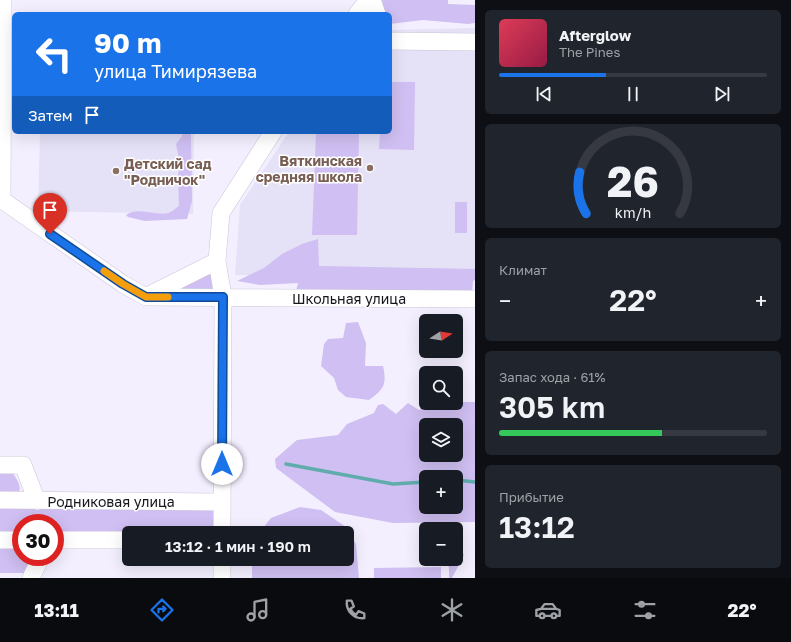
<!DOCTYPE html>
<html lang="ru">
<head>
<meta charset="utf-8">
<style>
  body { margin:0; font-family:"Golos Text",sans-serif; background:#20242c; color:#f1f3f6; height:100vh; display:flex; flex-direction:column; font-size:15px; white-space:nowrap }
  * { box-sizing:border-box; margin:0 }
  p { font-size:13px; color:#9ea1a6 }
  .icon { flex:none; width:22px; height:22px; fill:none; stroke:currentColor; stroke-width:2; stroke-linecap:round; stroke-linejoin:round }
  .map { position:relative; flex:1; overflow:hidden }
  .panel { display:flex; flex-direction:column; gap:10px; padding:10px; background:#0d0f14; width:316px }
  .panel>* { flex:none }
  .top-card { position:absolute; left:12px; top:12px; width:380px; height:122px; border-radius:6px; box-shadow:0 4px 16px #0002; background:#1a73e8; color:#fff; overflow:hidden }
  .needle { width:26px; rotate:78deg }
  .fabs { position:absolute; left:419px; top:314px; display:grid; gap:8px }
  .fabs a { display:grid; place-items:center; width:44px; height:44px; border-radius:6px; background:#171b24; box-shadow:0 4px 16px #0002; font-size:20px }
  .speed { position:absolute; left:12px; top:514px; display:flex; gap:8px; font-size:20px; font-weight:700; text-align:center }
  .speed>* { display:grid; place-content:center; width:52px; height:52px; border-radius:50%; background:#171b24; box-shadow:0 4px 16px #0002; line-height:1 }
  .speed .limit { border:6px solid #d22; background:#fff; color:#111 }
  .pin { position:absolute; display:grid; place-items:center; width:34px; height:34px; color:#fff; margin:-41px -17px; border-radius:50% 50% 50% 0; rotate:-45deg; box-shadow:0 0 4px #0007 }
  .pin .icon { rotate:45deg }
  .me { position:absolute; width:44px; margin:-22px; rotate:0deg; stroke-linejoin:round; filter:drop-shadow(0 0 3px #0008) }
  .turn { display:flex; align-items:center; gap:14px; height:84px; padding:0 16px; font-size:18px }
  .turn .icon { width:52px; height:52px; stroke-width:2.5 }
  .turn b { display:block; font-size:28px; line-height:34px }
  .then { display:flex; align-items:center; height:38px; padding:0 16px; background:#0003; gap:8px; font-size:15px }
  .big { font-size:30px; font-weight:600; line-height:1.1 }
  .panel .card { flex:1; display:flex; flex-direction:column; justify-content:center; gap:6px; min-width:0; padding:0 14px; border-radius:6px; background:#20242c }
  .panel .dial { align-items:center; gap:0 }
  .dial svg { height:104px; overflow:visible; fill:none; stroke:#363941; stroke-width:7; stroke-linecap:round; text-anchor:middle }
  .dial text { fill:#f1f3f6; stroke:none }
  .song { display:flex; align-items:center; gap:12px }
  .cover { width:48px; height:48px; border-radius:6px; background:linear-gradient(135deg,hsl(350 70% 55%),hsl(340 70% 35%)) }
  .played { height:4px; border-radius:2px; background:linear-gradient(90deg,#1a73e8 40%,#363941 40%) }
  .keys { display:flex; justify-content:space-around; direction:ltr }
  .heat { display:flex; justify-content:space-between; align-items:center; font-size:22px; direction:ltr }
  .charge { height:6px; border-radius:3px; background:linear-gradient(90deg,#34c759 61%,#363941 0) }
  .trip { position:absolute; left:122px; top:526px; width:232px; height:40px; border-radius:6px; background:#171b24; box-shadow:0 4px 16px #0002; font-weight:600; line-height:40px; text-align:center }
  .dock { display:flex; height:64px; justify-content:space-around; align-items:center; background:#090b0e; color:#9ea1a6 }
  .dock .icon { width:28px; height:28px }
  .dock .selected { color:#1a73e8 }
  .dock b { font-size:18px; color:#f1f3f6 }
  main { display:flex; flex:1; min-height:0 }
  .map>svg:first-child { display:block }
  .education { fill:#e5e1f7 }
  .green { fill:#cfbff2; fill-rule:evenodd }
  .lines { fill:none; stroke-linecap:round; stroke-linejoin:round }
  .stream { stroke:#60acac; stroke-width:3.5 }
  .minor-casing { stroke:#cac4d7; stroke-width:18 }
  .minor { stroke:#fff; stroke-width:17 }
  .route-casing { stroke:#114b97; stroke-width:10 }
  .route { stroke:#1a73e8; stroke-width:7 }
  .slow { stroke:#f59e0b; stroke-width:7 }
  .education-dot { fill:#8d6e63; stroke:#fff; stroke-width:1.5 }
  .labels { text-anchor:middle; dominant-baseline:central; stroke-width:3; stroke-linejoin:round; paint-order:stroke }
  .education-label { font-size:14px; font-weight:bold; fill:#785e54; stroke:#fff; text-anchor:end }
  .street-label { font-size:14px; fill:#17151b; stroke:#fff }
</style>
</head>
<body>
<main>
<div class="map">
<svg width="475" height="578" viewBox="0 0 475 578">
  <rect width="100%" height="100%" fill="#f4efff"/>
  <path class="education" d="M475,28V277L235,275L240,205L289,132H390V30Z
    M40,132H194L193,214L38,211Z"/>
  <path class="green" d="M382,0H448V4L475,5V23L468,24L423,20L390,24V14H384Z
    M390,82H415L414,150L379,149L380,132H390Z
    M182,132H191V135L192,201L187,219L145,221L128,217L126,215C138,206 155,216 168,213C172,212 176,208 179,206L178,176L180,163L176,144L182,136Z
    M316,132H359L357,235H312Z
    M455,202H467V233H455Z
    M318,239L319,266L475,269V280L473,281L472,294L296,291L298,283L260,285L237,281L264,268L282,254L302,244Z
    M209,269L217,293L162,294Z
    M358,322L366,343L365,366H383C387,385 384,389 369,400L346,397L338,390L334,378L321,366L324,344L328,339L343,338L346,323Z
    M456,402H475V522L393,523L335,512L276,468L275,459L297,440L338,435L347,424L374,413L378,405L383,404L396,414L408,403L419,410L434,403H456ZM426,425H456V455H426ZM426,477H456V507H426Z
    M0,472H12C18,481 23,487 17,497H0Z
    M0,505H207L216,511C216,523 215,528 205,533H129L55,537V523H21V536H0Z
    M300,507L321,510L346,527L356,544L359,578H252V559H347V533H259L271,518Z
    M456,541L464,555L452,578H449V568L446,559H456Z
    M0,543H21V557H35L25,573H0Z
    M441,567V578H374V568Z"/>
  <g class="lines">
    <path class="stream" d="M286,464L393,484L426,482
      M456,480L475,482"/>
    <g class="minor-casing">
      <path id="minor" d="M3,0L2,200L123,284L146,297L475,299
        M372,0L377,14
        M357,14L368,0
        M390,41L475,42
        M149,295L217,261
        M0,465H23L37,501
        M0,500L222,502
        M222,533L223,297L217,261L221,213L273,132
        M0,540H21
        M55,540H129
        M222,559V578
        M31,578L41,557"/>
    </g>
    <use href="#minor" class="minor"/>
  </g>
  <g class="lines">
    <g class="route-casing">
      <path id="route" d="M50,234L123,284L146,297H223L222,464"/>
    </g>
    <use href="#route" class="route"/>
    <path class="slow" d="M104,271L123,284L146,297H168"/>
  </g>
  <g class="education-dot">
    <circle cx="370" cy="168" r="4"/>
    <circle cx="116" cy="171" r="4"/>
  </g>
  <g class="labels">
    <g class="education-label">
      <text x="362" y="160">Вяткинская<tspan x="362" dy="16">средняя школа</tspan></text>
      <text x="124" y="163" text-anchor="start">Детский сад<tspan x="124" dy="16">"Родничок"</tspan></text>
    </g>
    <g class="street-label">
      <text x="349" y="298">Школьная улица</text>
      <text x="111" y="501">Родниковая улица</text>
    </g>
  </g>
</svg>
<div class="fabs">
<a><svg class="needle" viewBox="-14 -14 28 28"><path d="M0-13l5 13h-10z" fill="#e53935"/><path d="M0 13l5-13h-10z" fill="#9ea1a6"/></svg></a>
<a><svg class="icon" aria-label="search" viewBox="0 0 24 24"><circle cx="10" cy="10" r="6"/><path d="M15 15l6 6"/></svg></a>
<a><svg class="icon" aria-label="layers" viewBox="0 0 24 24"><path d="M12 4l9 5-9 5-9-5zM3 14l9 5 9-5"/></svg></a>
<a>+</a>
<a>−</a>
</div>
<div class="speed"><div class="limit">30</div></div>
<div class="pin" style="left:50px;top:234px;background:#d93025"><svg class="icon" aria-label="arrive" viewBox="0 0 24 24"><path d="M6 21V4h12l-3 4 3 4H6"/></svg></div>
<svg class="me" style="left:222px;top:464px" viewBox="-20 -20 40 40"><circle r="19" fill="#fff"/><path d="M0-13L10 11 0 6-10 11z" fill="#1a73e8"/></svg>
<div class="trip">13:12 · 1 мин · 190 m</div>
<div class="top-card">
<div class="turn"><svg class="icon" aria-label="left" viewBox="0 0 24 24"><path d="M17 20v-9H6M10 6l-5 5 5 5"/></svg><div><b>90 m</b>улица Тимирязева</div></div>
<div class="then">Затем<svg class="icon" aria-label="arrive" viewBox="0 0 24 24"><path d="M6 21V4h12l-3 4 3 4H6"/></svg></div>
</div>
</div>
<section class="panel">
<div class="card">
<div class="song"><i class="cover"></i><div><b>Afterglow</b><p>The Pines</p></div></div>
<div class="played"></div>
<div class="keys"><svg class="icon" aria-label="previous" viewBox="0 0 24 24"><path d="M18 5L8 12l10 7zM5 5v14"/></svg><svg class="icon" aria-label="pause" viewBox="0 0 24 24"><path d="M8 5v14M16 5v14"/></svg><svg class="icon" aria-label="next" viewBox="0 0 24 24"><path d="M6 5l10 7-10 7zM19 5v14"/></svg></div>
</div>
<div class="card dial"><svg viewBox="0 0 100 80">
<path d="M14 69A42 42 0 1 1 86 69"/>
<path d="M14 69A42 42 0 0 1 9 37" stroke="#1a73e8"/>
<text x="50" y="56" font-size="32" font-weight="700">26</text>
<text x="50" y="72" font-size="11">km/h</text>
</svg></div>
<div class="card"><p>Климат</p>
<div class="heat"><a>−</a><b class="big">22°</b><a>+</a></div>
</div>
<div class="card"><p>Запас хода · 61%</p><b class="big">305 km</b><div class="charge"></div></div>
<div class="card"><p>Прибытие</p><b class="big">13:12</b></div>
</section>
</main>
<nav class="dock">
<b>13:11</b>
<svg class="icon selected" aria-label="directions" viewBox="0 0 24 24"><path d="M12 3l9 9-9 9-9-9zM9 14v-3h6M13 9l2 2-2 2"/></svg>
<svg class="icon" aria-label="music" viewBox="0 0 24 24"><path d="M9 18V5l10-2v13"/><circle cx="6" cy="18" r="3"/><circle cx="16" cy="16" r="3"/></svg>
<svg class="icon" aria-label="phone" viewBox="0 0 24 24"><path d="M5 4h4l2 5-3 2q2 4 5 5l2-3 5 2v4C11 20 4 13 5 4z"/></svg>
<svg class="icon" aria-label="climate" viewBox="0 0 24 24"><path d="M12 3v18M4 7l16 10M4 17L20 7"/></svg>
<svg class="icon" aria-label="car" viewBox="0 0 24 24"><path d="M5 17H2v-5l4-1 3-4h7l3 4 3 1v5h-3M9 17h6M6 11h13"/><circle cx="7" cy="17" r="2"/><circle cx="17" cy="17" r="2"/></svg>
<svg class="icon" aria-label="filters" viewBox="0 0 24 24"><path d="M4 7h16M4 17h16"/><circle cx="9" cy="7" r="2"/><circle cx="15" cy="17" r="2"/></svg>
<b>22°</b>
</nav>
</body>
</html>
